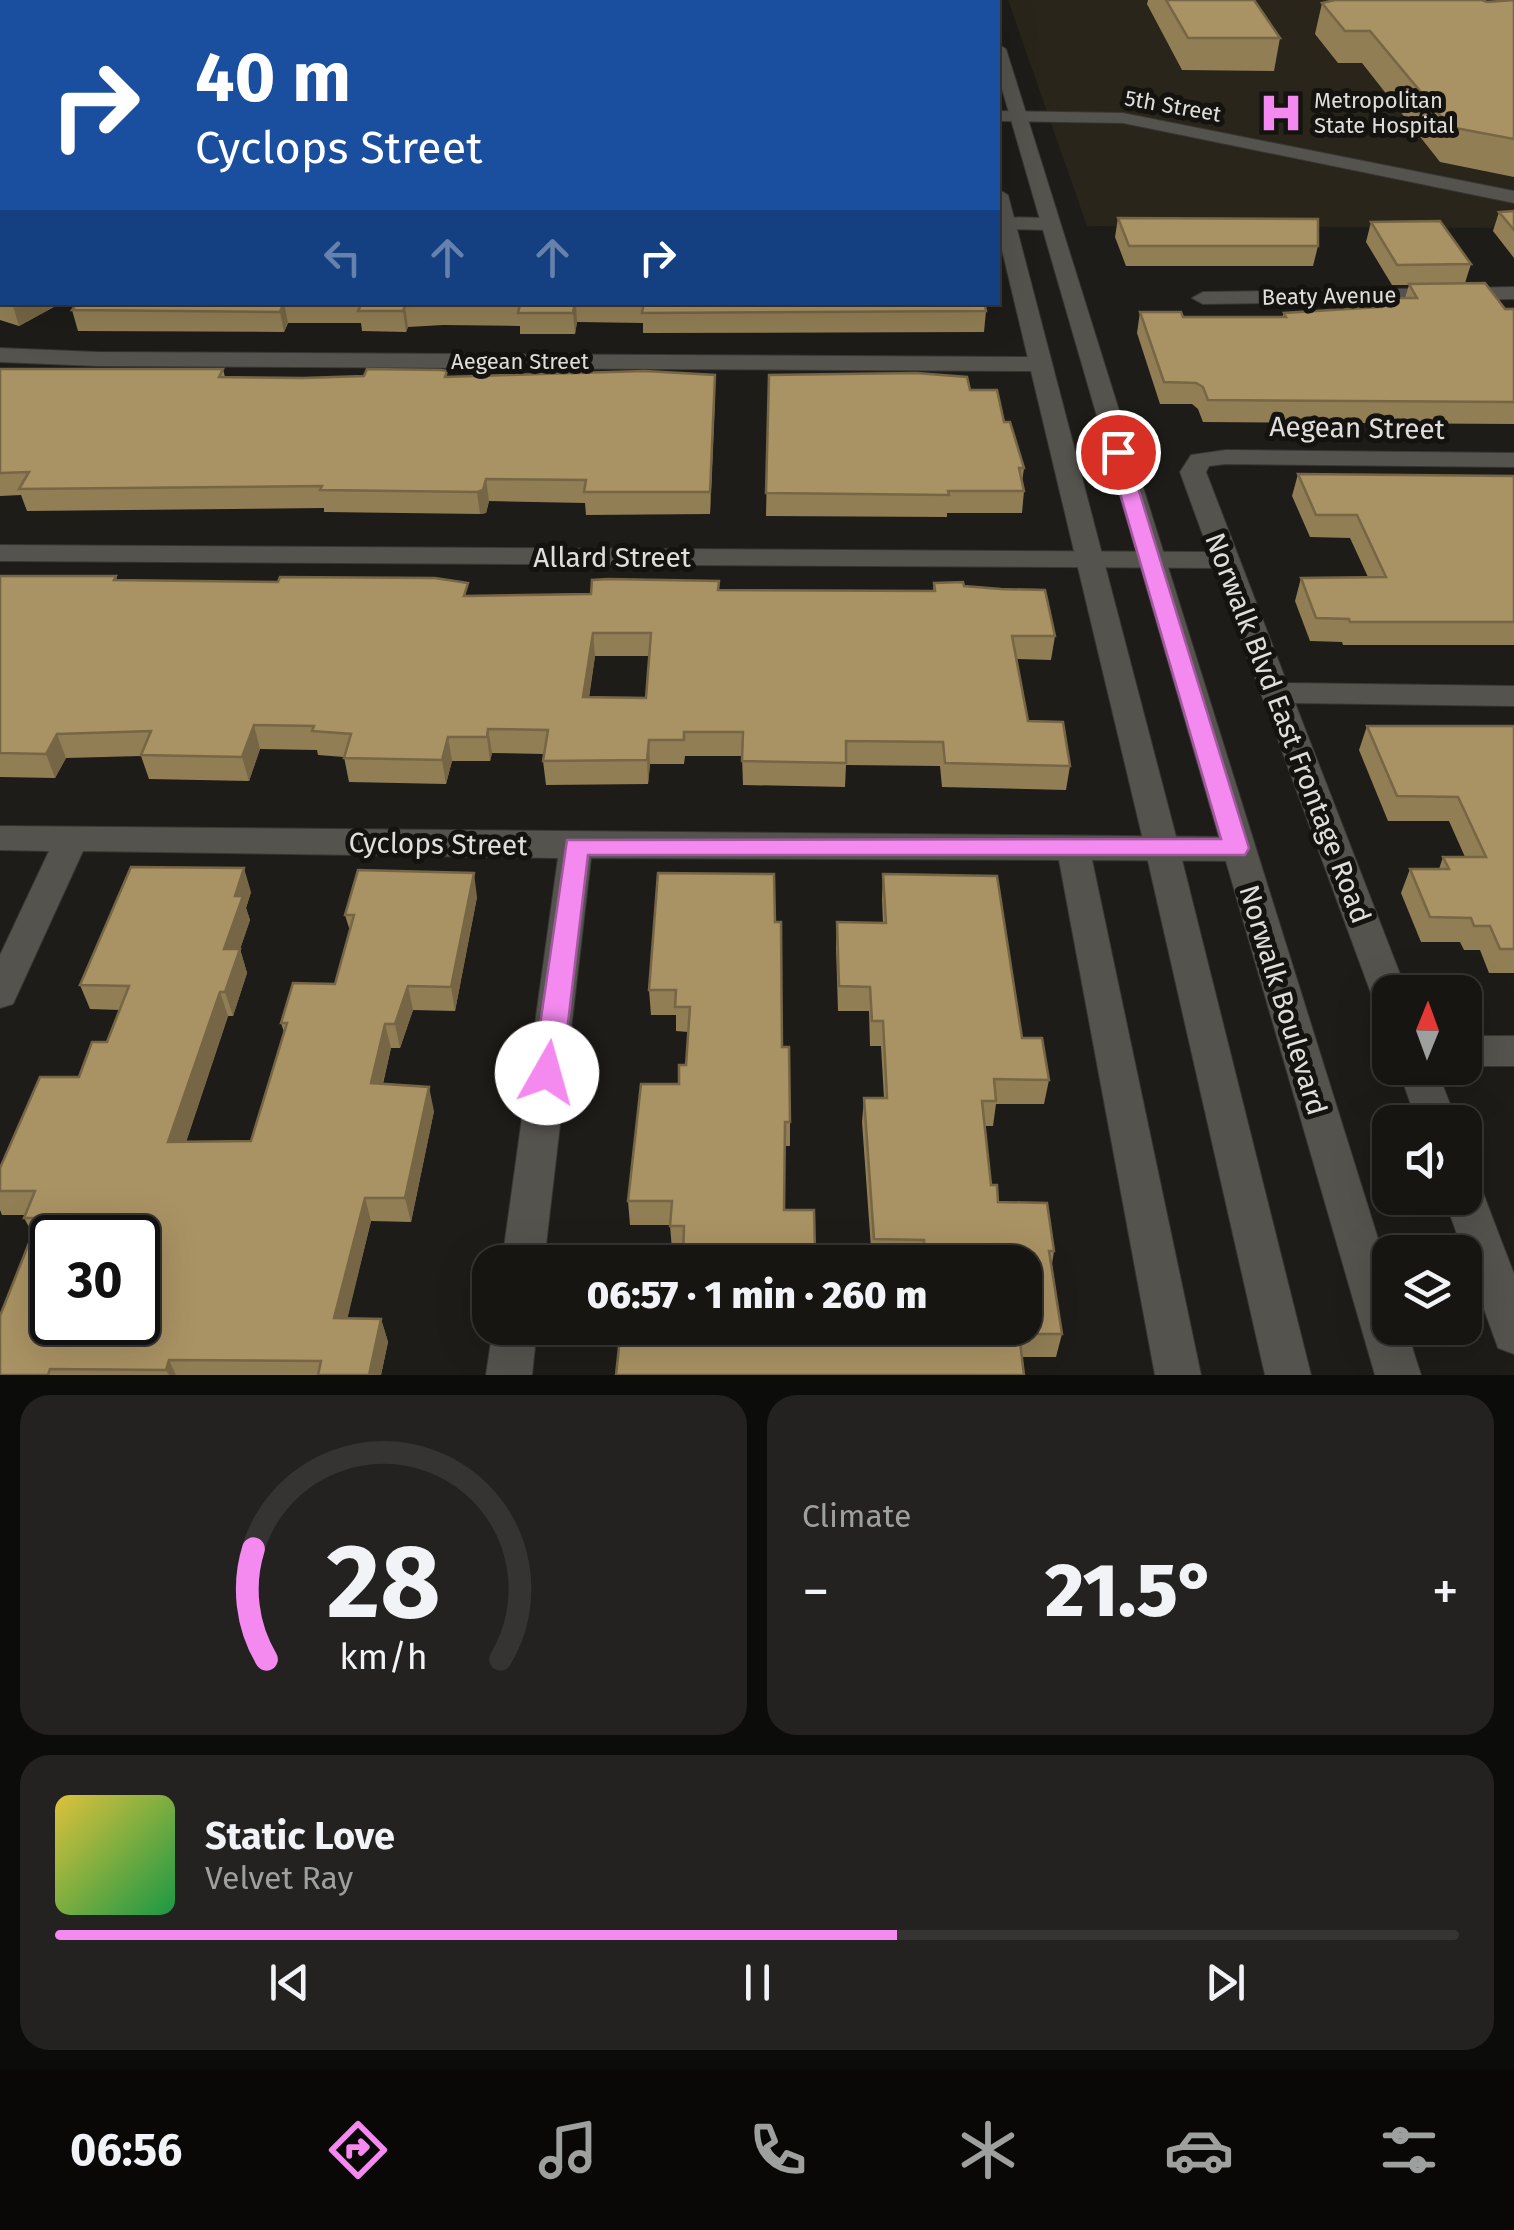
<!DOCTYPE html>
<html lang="en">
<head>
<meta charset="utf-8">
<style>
  body { margin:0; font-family:"Fira Sans",sans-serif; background:#232220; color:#f1f3f6; height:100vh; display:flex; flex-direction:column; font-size:38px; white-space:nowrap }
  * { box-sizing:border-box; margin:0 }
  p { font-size:32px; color:#9e9f9f }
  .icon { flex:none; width:55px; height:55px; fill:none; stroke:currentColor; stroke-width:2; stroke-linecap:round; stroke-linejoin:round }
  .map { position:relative; height:1375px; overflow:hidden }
  .sheet { display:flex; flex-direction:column; gap:20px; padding:20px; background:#0c0c0a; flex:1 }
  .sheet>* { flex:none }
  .hud { position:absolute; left:0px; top:0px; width:1000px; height:305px; box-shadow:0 10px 40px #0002,0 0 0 2px #353432; background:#1a4fa0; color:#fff; overflow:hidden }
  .needle { width:65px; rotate:1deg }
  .fabs { position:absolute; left:1372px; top:975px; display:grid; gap:20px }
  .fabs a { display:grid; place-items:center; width:110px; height:110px; border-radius:20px; background:#161512; box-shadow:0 10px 40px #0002,0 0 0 2px #353432; font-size:50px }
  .speed { position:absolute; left:30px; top:1215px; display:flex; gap:20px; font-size:50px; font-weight:700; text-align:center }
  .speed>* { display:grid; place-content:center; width:130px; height:130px; border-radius:50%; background:#161512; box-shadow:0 10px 40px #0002,0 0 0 2px #353432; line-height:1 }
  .speed .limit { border:5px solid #111; border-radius:15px; background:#fff; color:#111 }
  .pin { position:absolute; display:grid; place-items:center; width:85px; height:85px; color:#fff; margin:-42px; border:5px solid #fff; border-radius:50%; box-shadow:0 2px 10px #0007 }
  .me { position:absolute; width:110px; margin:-55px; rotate:7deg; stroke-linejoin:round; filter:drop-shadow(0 0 8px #0008) }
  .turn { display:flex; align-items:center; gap:35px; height:210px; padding:0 30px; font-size:45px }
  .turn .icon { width:130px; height:130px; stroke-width:2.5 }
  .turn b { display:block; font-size:70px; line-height:85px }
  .lanes { display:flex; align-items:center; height:95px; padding:0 30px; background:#0003; justify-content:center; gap:50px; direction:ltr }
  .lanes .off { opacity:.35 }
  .big { font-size:75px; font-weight:800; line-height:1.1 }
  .sheet .tile { flex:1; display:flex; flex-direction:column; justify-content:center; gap:15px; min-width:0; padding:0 35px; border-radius:30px; background:#232220 }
  .sheet .dial { align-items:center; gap:0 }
  .dial svg { height:260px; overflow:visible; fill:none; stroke:#353432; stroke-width:7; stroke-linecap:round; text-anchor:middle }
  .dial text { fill:#f1f3f6; stroke:none }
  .song { display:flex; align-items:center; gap:30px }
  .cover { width:120px; height:120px; border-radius:15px; background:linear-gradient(135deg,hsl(50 70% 55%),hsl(140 70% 35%)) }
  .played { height:10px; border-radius:5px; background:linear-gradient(90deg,#f489f0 60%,#353432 60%) }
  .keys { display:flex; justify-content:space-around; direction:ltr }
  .heat { display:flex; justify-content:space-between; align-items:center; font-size:55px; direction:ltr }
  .sheet .tiles { flex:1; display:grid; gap:20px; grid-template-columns:1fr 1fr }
  .tile:last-child { grid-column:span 2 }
  .trip { position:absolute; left:472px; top:1245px; width:570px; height:100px; border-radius:30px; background:#161512; box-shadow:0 10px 40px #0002,0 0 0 2px #353432; font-weight:800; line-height:100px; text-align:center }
  .tabs { display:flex; height:160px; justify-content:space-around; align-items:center; background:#090807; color:#9e9f9f }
  .tabs .icon { width:70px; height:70px }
  .tabs .on { color:#f489f0 }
  .tabs b { font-size:45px; color:#f1f3f6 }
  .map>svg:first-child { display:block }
  .built { fill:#29251b }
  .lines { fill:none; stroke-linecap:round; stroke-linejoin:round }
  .street-casing { stroke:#383634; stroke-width:2 }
  .secondary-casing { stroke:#383634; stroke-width:2 }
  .street { fill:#55534e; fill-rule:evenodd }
  .secondary { fill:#55534e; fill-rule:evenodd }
  .wall { fill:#917e55; fill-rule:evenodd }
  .shaded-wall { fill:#766645 }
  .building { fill:#a99263; stroke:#766645; stroke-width:2.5; fill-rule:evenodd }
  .route { fill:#f489f0; stroke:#9f599c; stroke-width:2.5 }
  .labels { text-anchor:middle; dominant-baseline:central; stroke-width:10; stroke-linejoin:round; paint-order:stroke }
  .far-poi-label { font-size:22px; fill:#e0dedc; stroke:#14130f; text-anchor:start }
  .far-street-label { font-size:22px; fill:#e0dedc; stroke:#14130f }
  .street-label { font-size:28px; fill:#e0dedc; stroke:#14130f }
</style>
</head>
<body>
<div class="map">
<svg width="1514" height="1375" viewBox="0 0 1514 1375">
  <rect width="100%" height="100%" fill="#1e1c18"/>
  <path class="built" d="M1008,0H1514V228L1087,226Z"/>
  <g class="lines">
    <g class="street-casing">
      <path id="street" d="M998,111L1123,113L1514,191V203L1123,123L998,121Z
        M998,217L1049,218L1059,224L1049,230L998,229Z
        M1514,287V299L1203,304L1192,298L1203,292Z
        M0,348L97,352L1039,357L1050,364L1039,371L97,366L0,362Z
        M1226,450L1514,453V467L1226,464L1209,466L1206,472L1287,683L1514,686V706L1295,703L1407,992H1390V1011L1377,1006L1372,996L1215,568L0,561V545L1209,552L1180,472L1191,455Z
        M0,826L1236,837L1248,840L1253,849L1248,858L1236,861L1092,860L1201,1375H1155L1059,860L591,858L544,1262H502L558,858L83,851L13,1004L0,1008V955L49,851L0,850Z
        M1465,1036H1514V1066H1465Z
        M1398,1068H1436L1457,1122H1417Z
        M1465,1180L1480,1185L1514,1274V1354L1498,1348L1444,1198H1465Z
        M493,1328H537L532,1375H486Z"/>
    </g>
    <g class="secondary-casing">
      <path id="secondary" d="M941,0H955L956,2H942Z
        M975,0H989L990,2H976Z
        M998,44L1006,49L1390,1277V1328H1406L1421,1375H1375L998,75Z
        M998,189L1008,195L1179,848L1311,1375H1265L1145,848L998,233Z"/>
    </g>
    <use href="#street" class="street"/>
    <use href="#secondary" class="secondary"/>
  </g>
  <path class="wall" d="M1148,0H1254L1280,38L1274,71L1182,70L1147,4Z
    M1514,0V177L1440,162L1362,63H1338L1315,34L1322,3L1487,2Z
    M1514,211V258L1493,231L1499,212Z
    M1118,218L1318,246L1313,266H1126L1115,237Z
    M1371,222L1471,264L1465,283L1505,309H1514V424L1203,422L1198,409L1192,404H1160L1137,333L1140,312L1183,317H1282L1284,313L1372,308L1374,298H1405L1409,285H1392L1366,242Z
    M0,242L2,302H63L19,326L0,320Z
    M78,302H984L986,311L984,332L643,333V323L577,322L575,334H520V326L443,325L408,327L406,332L362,331L361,323H288L284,332L78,331L72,310Z
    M0,369H223L225,377L303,378L364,376L447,371V377L715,396L710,514L586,515L585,503L489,501L486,513L480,514L324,512V508L27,511L21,495L0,496Z
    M769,375L970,390L1004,422L1024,468L1022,482L1024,491L1022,513H947V517L766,516Z
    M1298,474L1514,476V645H1343L1342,642L1310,641L1295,601L1301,578L1368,577L1350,538L1310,537L1292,496Z
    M0,576H116L117,580L470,596L719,590L933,591L934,583L964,586L1055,636L1051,660L1017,659L1028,721L1070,766L1066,790L942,787L940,766L846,765L845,787L743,785L742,756H685L684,764H650L648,784L546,785L543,761L544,754L492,753L490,761H452L446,784L349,782L344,757L318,755L317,750L260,749L249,781L149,779L141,756L66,758L55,778L0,777ZM595,656H649L646,698H589Z
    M1367,726H1514V973H1489L1480,950H1464L1460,942H1421L1401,893L1410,869H1439L1443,857H1465L1449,821H1388L1359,750Z
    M883,874L1022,1038L1049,1080L1044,1104H996L993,1126H985L991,1185L998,1202L1054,1251L1052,1264L1062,1334L1056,1357H1022L616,1375L1025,1328V1262H872L862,1122L864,1098H884L881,1046H870L869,1011H838L836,947L837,922L883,923L882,899Z
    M251,892L246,908L250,920L240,949L247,973L233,1016H228L186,1142L251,1141L284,1032L281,1023L335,984L350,931L345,915L477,897L455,1011L413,1010L400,1048H391L383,1084L434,1111L411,1222L371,1221L347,1318L381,1319L388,1342L381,1375H0L33,1234L24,1218L26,1215H2L0,1210V1168L79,1077L107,1042L120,1010L90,1009L80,985Z
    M775,922L782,1047L790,1122V1146H784V1210L815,1252L814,1262H683V1249L672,1250L670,1225H630L628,1201L686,1065L688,1032L676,1031V1015H651L649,990Z"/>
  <path class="shaded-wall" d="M320,0H337L335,2H318Z
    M2,195V217L0,218V196Z
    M19,302H63L19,326L13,306Z
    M576,302L577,322L575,334L573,313Z
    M284,303L288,323L284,332L280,312Z
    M405,306L408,327L406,332L403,311Z
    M715,375V396L710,514V492Z
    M486,479L489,501L486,513L480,514L477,492Z
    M593,633L595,656L585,721L583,697Z
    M254,725L260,749L249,781L242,757Z
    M488,729L492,753L490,761L487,737Z
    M57,734L66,758L55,778L46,754Z
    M448,737L452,761L446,784L442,760Z
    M649,740L650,764L648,784L647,760Z
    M244,868L251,892L246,908L250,920L240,949L247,973L233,1016L225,992L224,949L235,896Z
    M474,873L477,897L455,1011L451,987Z
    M408,986L413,1010L400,1048L395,1024Z
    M220,992L228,1016L178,1166L168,1142Z
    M385,1024L391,1048L377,1107L371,1083Z
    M429,1087L434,1111L411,1222L405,1198Z
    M365,1198L371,1221L342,1341L334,1318Z
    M381,1319L388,1342L381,1375H369Z
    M169,1360L176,1375H169L166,1370Z"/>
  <path class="building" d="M0,0H320L318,2H2V195L0,196Z
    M403,0H920V2H400Z
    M1166,0H1254L1280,38H1188Z
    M1335,0H1482L1487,2L1514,0V139L1450,127L1370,31H1345L1322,3Z
    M1514,211V230L1499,212Z
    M1118,218L1318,219V246H1129Z
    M1440,221L1471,264L1397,265L1371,222Z
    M2,240V302H19L13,306L0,302V242Z
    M1485,283L1505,309H1514V402L1208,400L1203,387L1196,383L1164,382L1140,312H1181L1183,317H1286L1284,313L1381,307L1374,298H1417L1409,284Z
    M78,302H575L573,313H518L520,305H440L405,306L403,311H358L362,303H284L280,312L72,310Z
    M644,302H984L986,311L642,313Z
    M0,369H223L219,377L303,378L364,376L367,369L441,370L447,371L445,377L645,371L715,375L710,492H584L586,480L486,479L483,490L477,492L320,490L322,486L19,489L29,472L0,473Z
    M916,373L967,377L970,390H997L1004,422H1010L1024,468H1019L1024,491H948L949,495L766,493L769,375Z
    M1298,474L1514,476V622H1350L1349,619L1316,618L1301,578L1386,577L1357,515H1316Z
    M0,576H116L114,580L278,582L280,577L435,578L468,583L464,596L591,594L592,580L608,579L719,581L718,590L935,591L934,583L963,582L964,586L1001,589L1045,590L1055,636H1012L1028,721L1063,722L1070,766L945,763L943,742L846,741V763L742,761L743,732H684V740H649L647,760L543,761L548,730L488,729L487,737H448L442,760L344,758L351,734L312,731L314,726L254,725L242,757L141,755L151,731L57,734L46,754L0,753ZM593,633H651L646,698L583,697Z
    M1367,726H1514V949H1500L1490,926H1474L1471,918L1430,917L1410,869H1449L1443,857H1486L1458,797L1397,796Z
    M131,867L244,868L235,896H243L224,949H240L225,992H220L168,1142L251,1141L287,1023H281L293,983L335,984L354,915H345L358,870L474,873L451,987L408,986L395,1024H385L371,1083L429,1087L405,1198H365L334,1318L381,1319L369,1375H318L321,1361L169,1360L166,1370L50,1369L48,1375H0V1316L39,1218H24L35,1191H0V1168L40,1077H79L92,1042H107L129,986L80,985ZM52,1238H138V1322H52Z
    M658,873L774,874L775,922H781L782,1047H789L790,1122H785L784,1210H814L815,1252H803L804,1262H683L684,1226H670L672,1201H628L641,1084H679V1065H686L690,1007H675L676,990H649Z
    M883,874L997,876L1022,1038H1042L1049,1080L994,1079L996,1101H982L991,1185H997L998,1202L1047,1203L1054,1251H1049L1062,1334H1019L1024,1375H616L621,1328H1025V1262H925L924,1240L874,1239L864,1098H887L883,1021H872L870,987L839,986L837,922L886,923Z"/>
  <path class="route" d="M1118,447L1127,452L1249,848L1245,855H588L562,1073L558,1082L547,1085L537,1082L533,1073L567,840L1221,839L1108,452Z"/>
  <defs>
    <g id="hospital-bare" transform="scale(3.45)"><path d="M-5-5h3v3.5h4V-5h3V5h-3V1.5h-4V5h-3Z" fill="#f489f0" stroke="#14130f" stroke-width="2.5" paint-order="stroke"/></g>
  </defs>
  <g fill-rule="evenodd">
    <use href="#hospital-bare" x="1281" y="113"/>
  </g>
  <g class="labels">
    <g class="far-poi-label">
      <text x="1314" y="100">Metropolitan<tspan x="1314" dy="25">State Hospital</tspan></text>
    </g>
    <g class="far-street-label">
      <text transform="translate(1173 106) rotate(10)">5th Street</text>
      <text transform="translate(1329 296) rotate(-1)">Beaty Avenue</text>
      <text x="520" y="361">Aegean Street</text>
    </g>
    <g class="street-label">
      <text transform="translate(1357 428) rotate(1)">Aegean Street</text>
      <text x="612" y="557">Allard Street</text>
      <text transform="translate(1288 728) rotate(69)">Norwalk Blvd East Frontage Road</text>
      <text transform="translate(438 844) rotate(1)">Cyclops Street</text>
      <text transform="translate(1283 1000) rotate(73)">Norwalk Boulevard</text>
    </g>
  </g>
</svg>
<div class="fabs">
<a><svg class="needle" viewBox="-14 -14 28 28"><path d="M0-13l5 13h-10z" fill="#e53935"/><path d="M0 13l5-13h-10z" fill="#9e9f9f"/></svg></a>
<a><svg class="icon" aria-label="sound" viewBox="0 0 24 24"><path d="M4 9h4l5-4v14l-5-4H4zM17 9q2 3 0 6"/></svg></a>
<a><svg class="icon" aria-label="layers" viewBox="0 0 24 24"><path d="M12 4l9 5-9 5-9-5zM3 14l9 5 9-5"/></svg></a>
</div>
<div class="speed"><div class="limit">30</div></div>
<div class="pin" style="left:1118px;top:452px;background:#d93025"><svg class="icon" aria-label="arrive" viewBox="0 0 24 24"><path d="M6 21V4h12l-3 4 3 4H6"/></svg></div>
<svg class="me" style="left:547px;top:1073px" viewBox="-20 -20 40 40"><circle r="19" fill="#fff"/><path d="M0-13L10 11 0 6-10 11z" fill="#f489f0"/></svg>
<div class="trip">06:57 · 1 min · 260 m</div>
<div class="hud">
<div class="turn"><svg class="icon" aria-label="right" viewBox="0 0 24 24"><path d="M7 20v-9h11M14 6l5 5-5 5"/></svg><div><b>40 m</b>Cyclops Street</div></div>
<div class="lanes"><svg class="icon off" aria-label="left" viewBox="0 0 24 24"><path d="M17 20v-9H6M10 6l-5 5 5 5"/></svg><svg class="icon off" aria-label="ahead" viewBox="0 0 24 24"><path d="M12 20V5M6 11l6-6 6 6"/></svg><svg class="icon off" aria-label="ahead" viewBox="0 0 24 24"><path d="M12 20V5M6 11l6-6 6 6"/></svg><svg class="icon" aria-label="right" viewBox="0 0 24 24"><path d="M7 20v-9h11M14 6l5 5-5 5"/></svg></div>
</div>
</div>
<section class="sheet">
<div class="tiles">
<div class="tile dial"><svg viewBox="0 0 100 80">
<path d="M14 69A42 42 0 1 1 86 69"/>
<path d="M14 69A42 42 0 0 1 10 35" stroke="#f489f0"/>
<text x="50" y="56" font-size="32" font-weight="700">28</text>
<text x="50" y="72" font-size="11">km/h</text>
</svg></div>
<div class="tile"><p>Climate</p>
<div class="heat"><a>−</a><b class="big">21.5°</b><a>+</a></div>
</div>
<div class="tile">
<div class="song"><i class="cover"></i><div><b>Static Love</b><p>Velvet Ray</p></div></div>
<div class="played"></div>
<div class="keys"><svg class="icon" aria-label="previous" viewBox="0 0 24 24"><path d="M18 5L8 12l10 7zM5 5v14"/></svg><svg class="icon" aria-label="pause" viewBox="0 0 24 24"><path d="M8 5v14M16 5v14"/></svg><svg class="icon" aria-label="next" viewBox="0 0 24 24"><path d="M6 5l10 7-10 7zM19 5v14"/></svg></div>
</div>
</div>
</section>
<nav class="tabs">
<b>06:56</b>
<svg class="icon on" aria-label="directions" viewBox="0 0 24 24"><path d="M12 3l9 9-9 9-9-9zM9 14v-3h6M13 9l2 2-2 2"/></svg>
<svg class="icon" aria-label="music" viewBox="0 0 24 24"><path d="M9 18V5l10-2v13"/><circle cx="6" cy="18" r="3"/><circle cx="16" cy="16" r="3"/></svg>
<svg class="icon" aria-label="phone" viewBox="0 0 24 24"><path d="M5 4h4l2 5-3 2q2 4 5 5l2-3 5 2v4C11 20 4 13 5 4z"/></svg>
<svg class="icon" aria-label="climate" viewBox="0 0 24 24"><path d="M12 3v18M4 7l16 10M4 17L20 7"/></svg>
<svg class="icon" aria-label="car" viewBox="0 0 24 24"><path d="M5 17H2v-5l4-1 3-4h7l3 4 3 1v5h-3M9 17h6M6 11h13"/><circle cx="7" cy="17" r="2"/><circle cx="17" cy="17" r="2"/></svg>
<svg class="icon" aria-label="filters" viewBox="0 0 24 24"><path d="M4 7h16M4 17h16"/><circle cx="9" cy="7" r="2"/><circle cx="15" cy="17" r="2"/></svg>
</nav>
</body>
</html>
